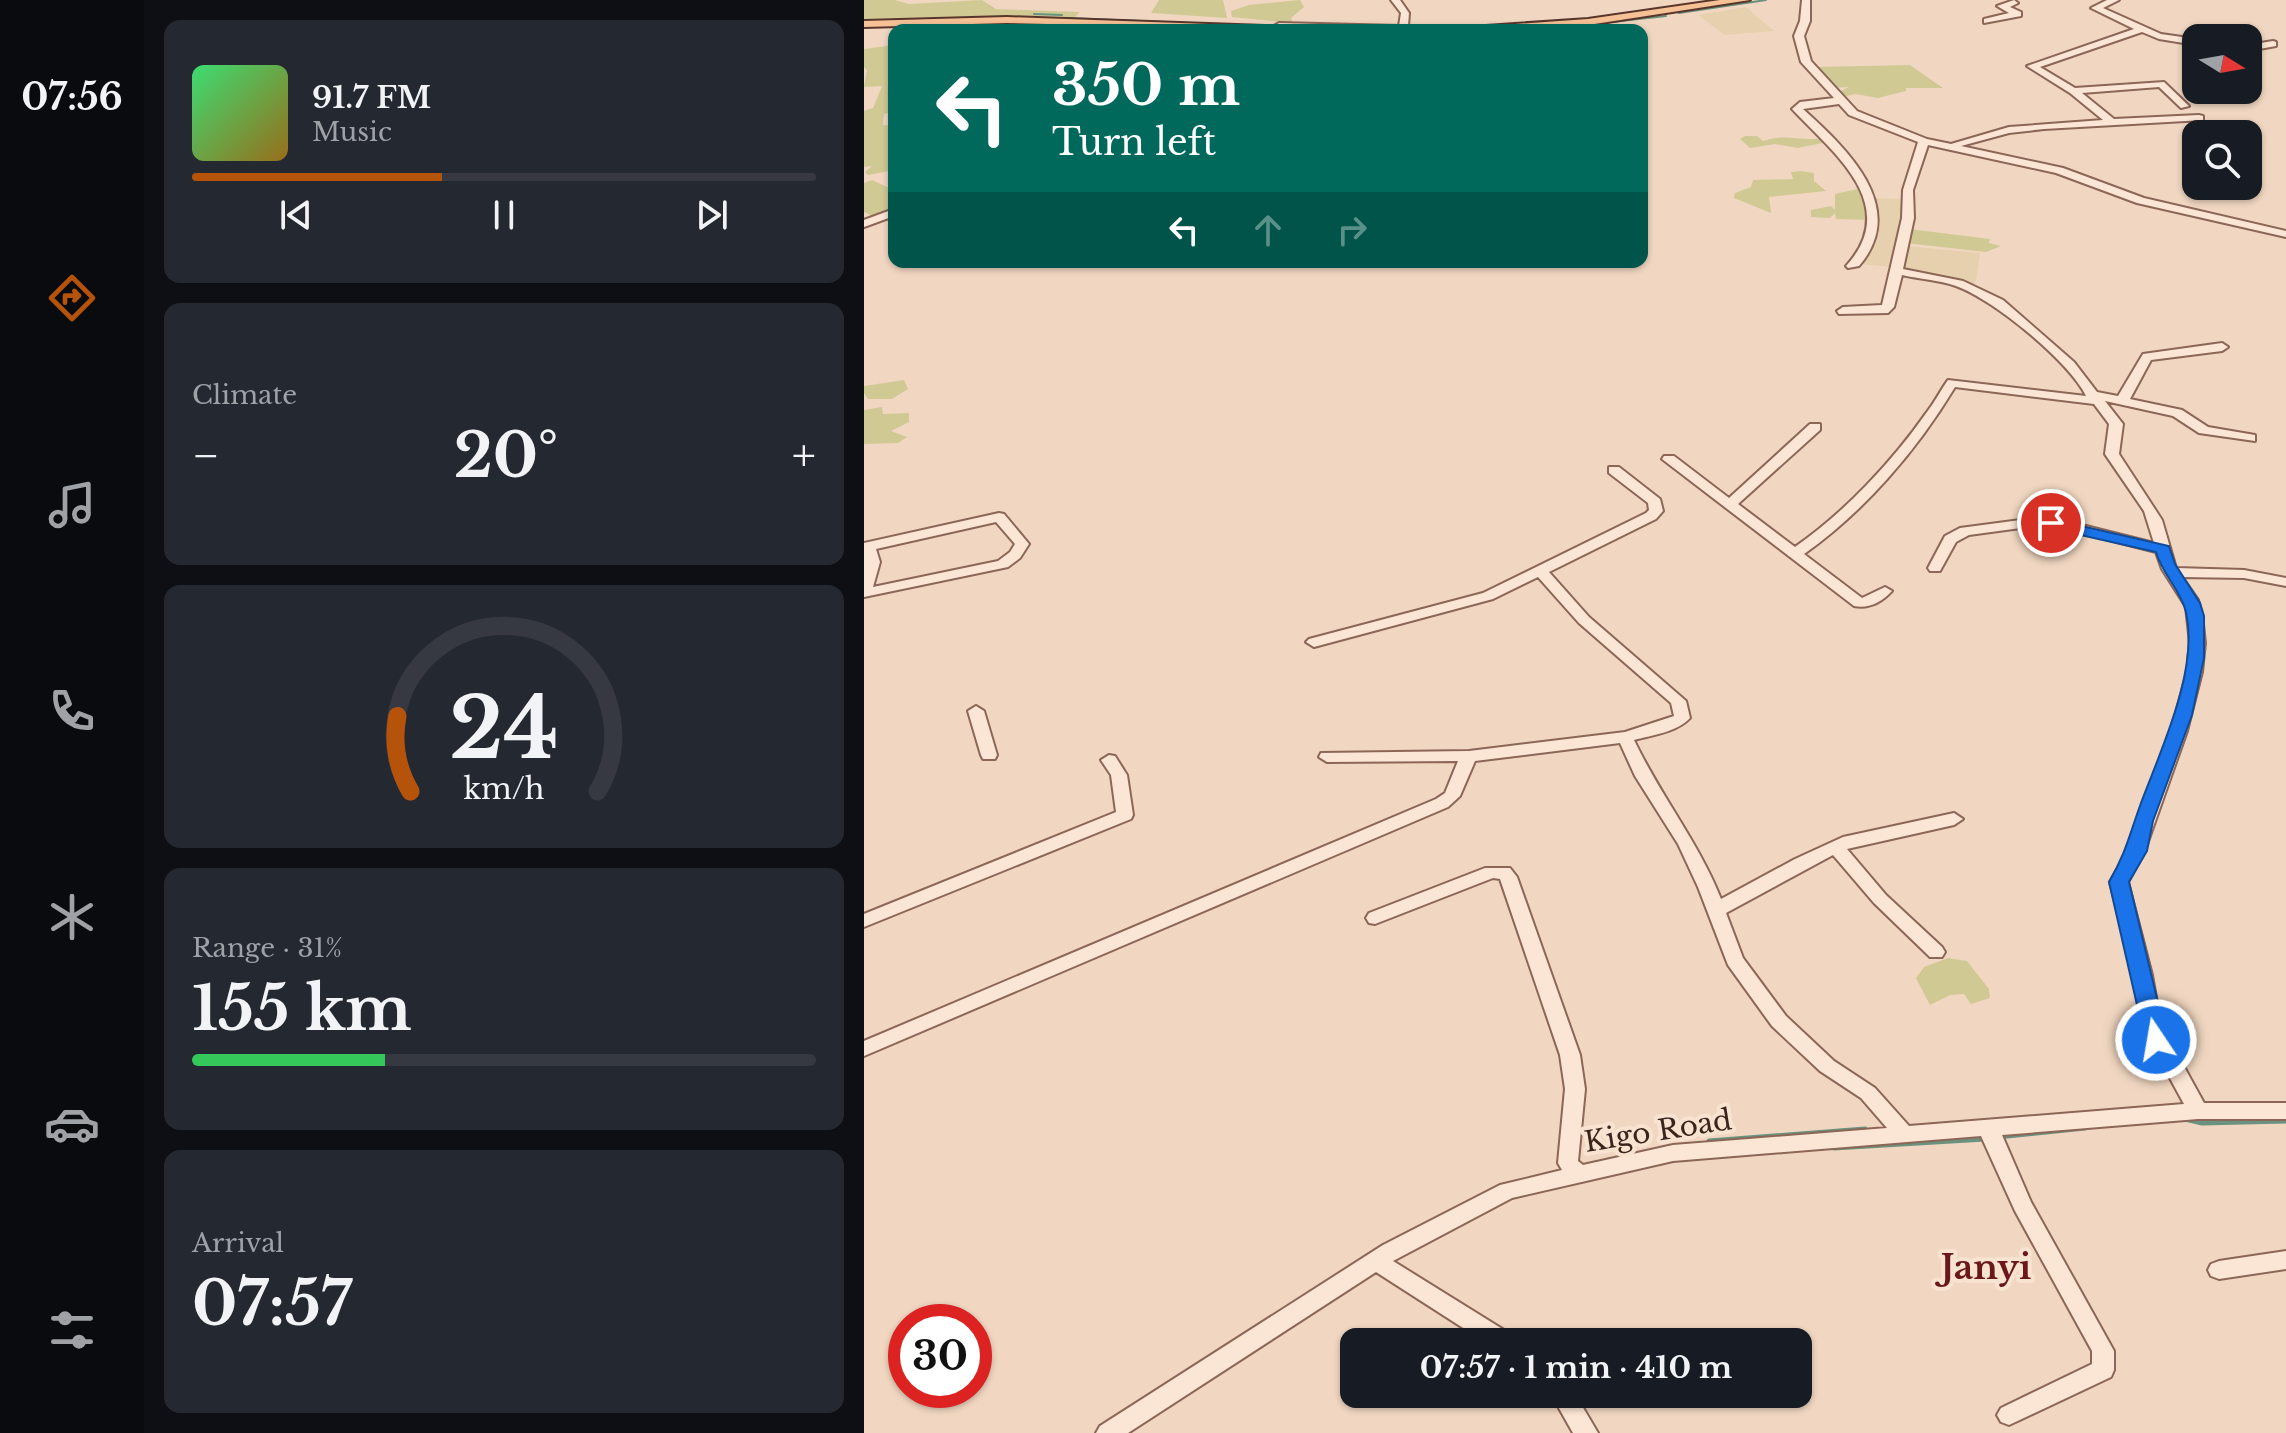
<!DOCTYPE html>
<html lang="en">
<head>
<meta charset="utf-8">
<style>
  body { margin:0; font-family:"Libre Baskerville",serif; background:#242831; color:#f1f3f6; height:100vh; display:flex; flex-direction:column; font-size:30px; white-space:nowrap }
  * { box-sizing:border-box; margin:0 }
  p { font-size:26px; color:#9ea1a6 }
  .icon { flex:none; width:44px; height:44px; fill:none; stroke:currentColor; stroke-width:2; stroke-linecap:round; stroke-linejoin:round }
  .map { position:relative; flex:1; overflow:hidden }
  .sheet { display:flex; flex-direction:column; gap:20px; padding:20px; background:#0d0f14; width:720px }
  .sheet>* { flex:none }
  .top-card { position:absolute; left:24px; top:24px; width:760px; height:244px; border-radius:16px; box-shadow:0 2px 6px #0004; background:#00695c; color:#fff; overflow:hidden }
  .needle { width:52px; rotate:101deg }
  .tools { position:absolute; left:1318px; top:24px; display:grid; gap:16px }
  .tools a { display:grid; place-items:center; width:80px; height:80px; border-radius:16px; background:#171b24; box-shadow:0 2px 6px #0004; font-size:40px }
  .speed { position:absolute; left:24px; top:1304px; display:flex; gap:16px; font-size:40px; font-weight:700; text-align:center }
  .speed>* { display:grid; place-content:center; width:104px; height:104px; border-radius:50%; background:#171b24; box-shadow:0 2px 6px #0004; line-height:1 }
  .speed .limit { border:12px solid #d22; background:#fff; color:#111 }
  .pin { position:absolute; display:grid; place-items:center; width:68px; height:68px; color:#fff; margin:-34px; border:4px solid #fff; border-radius:50%; box-shadow:0 2px 8px #0007 }
  .me { position:absolute; width:88px; margin:-44px; rotate:348deg; stroke-linejoin:round; filter:drop-shadow(0 0 6px #0008) }
  .turn { display:flex; align-items:center; gap:28px; height:168px; padding:0 32px; font-size:36px }
  .turn .icon { width:104px; height:104px; stroke-width:2.5 }
  .turn b { display:block; font-size:56px; line-height:68px }
  .lanes { display:flex; align-items:center; height:76px; padding:0 32px; background:#0003; justify-content:center; gap:40px; direction:ltr }
  .lanes .off { opacity:.35 }
  .big { font-size:60px; font-weight:700; line-height:1.1 }
  .sheet .tile { flex:1; display:flex; flex-direction:column; justify-content:center; gap:12px; min-width:0; padding:0 28px; border-radius:16px; background:#242831 }
  .sheet .dial { align-items:center; gap:0 }
  .dial svg { height:208px; overflow:visible; fill:none; stroke:#363941; stroke-width:7; stroke-linecap:round; text-anchor:middle }
  .dial text { fill:#f1f3f6; stroke:none }
  .song { display:flex; align-items:center; gap:24px }
  .cover { width:96px; height:96px; border-radius:12px; background:linear-gradient(135deg,hsl(140 70% 55%),hsl(40 70% 35%)) }
  .played { height:8px; border-radius:4px; background:linear-gradient(90deg,#b45309 40%,#363941 40%) }
  .keys { display:flex; justify-content:space-around; direction:ltr }
  .heat { display:flex; justify-content:space-between; align-items:center; font-size:44px; direction:ltr }
  .charge { height:12px; border-radius:6px; background:linear-gradient(90deg,#34c759 31%,#363941 0) }
  .trip { position:absolute; left:476px; top:1328px; width:472px; height:80px; border-radius:16px; background:#171b24; box-shadow:0 2px 6px #0004; font-weight:700; line-height:80px; text-align:center }
  main { display:flex; flex:1; min-height:0 }
  .tab-bar { display:flex; flex-direction:column; width:144px; justify-content:space-around; align-items:center; background:#090b0e; color:#9ea1a6 }
  .tab-bar .icon { width:56px; height:56px }
  .tab-bar .on { color:#b45309 }
  .tab-bar b { font-size:36px; color:#f1f3f6 }
  .map>svg:first-child { display:block }
  .farmland { fill:#e7d0ad }
  .green { fill:#d0c994 }
  .lines { fill:none; stroke-linecap:round; stroke-linejoin:round }
  .stream-far1 { stroke:#6a927e; stroke-width:2 }
  .stream { stroke:#6a927e; stroke-width:5 }
  .minor-casing { stroke:#8c6657; stroke-width:4 }
  .major-casing { stroke:#59362c; stroke-width:4 }
  .minor { fill:#fbe6d5; fill-rule:evenodd }
  .major { fill:#f7c196; fill-rule:evenodd }
  .route { fill:#1a73e8; stroke:#114b97; stroke-width:2 }
  .labels { text-anchor:middle; dominant-baseline:central; stroke-width:8; stroke-linejoin:round; paint-order:stroke }
  .near-street-label { font-size:28px; fill:#3b241c; stroke:#f8e3d1 }
  .near-quarter-label { font-size:34px; font-weight:bold; fill:#6a181b; stroke:#f8e3d1 }
</style>
</head>
<body>
<main>
<nav class="tab-bar">
<b>07:56</b>
<svg class="icon on" aria-label="directions" viewBox="0 0 24 24"><path d="M12 3l9 9-9 9-9-9zM9 14v-3h6M13 9l2 2-2 2"/></svg>
<svg class="icon" aria-label="music" viewBox="0 0 24 24"><path d="M9 18V5l10-2v13"/><circle cx="6" cy="18" r="3"/><circle cx="16" cy="16" r="3"/></svg>
<svg class="icon" aria-label="phone" viewBox="0 0 24 24"><path d="M5 4h4l2 5-3 2q2 4 5 5l2-3 5 2v4C11 20 4 13 5 4z"/></svg>
<svg class="icon" aria-label="climate" viewBox="0 0 24 24"><path d="M12 3v18M4 7l16 10M4 17L20 7"/></svg>
<svg class="icon" aria-label="car" viewBox="0 0 24 24"><path d="M5 17H2v-5l4-1 3-4h7l3 4 3 1v5h-3M9 17h6M6 11h13"/><circle cx="7" cy="17" r="2"/><circle cx="17" cy="17" r="2"/></svg>
<svg class="icon" aria-label="filters" viewBox="0 0 24 24"><path d="M4 7h16M4 17h16"/><circle cx="9" cy="7" r="2"/><circle cx="15" cy="17" r="2"/></svg>
</nav>
<section class="sheet">
<div class="tile">
<div class="song"><i class="cover"></i><div><b>91.7 FM</b><p>Music</p></div></div>
<div class="played"></div>
<div class="keys"><svg class="icon" aria-label="previous" viewBox="0 0 24 24"><path d="M18 5L8 12l10 7zM5 5v14"/></svg><svg class="icon" aria-label="pause" viewBox="0 0 24 24"><path d="M8 5v14M16 5v14"/></svg><svg class="icon" aria-label="next" viewBox="0 0 24 24"><path d="M6 5l10 7-10 7zM19 5v14"/></svg></div>
</div>
<div class="tile"><p>Climate</p>
<div class="heat"><a>−</a><b class="big">20°</b><a>+</a></div>
</div>
<div class="tile dial"><svg viewBox="0 0 100 80">
<path d="M14 69A42 42 0 1 1 86 69"/>
<path d="M14 69A42 42 0 0 1 9 40" stroke="#b45309"/>
<text x="50" y="56" font-size="32" font-weight="700">24</text>
<text x="50" y="72" font-size="11">km/h</text>
</svg></div>
<div class="tile"><p>Range · 31%</p><b class="big">155 km</b><div class="charge"></div></div>
<div class="tile"><p>Arrival</p><b class="big">07:57</b></div>
</section>
<div class="map">
<svg width="1422" height="1433" viewBox="0 0 1422 1433">
  <rect width="100%" height="100%" fill="#f1d7c1"/>
  <path class="farmland" d="M882,7L910,31L861,35L834,15Z
    M1008,198L1041,199L1028,267L995,264Z
    M1041,246L1116,253L1112,282L1106,284L1040,270L1037,268Z"/>
  <path class="green" d="M0,0H31L45,4L118,0L132,9L216,12L209,19L112,17L0,23Z
    M295,0H359L363,18L287,13Z
    M436,0L440,7L427,18L429,23L368,17L367,11L385,5Z
    M30,45V112L20,114L19,125L30,126V170L4,175L1,172L8,166L0,167V111L9,108L18,86L0,87L3,70L0,67V49Z
    M1046,65L1079,88H1042V91L1014,98L991,94L979,97L975,92L985,87L967,88L949,67Z
    M881,136H893L899,141C921,133 936,142 958,138L963,142L934,148L911,144L886,148L876,139Z
    M936,171L950,173V181L962,191L905,197L907,213L870,198L871,193L887,187L889,180L929,179L927,172Z
    M8,180L30,190V211L13,218L0,212V183Z
    M998,188L1005,220L972,219L971,213L966,218L947,217V210L967,206L971,210V194Z
    M1045,229L1126,239L1125,243L1137,246L1122,252L1041,243Z
    M40,380L44,389L28,399H4L0,393V386Z
    M18,407L19,414L45,413V422L27,431L43,437L34,443L0,444V410Z
    M1084,958L1103,961L1125,989L1126,998L1107,1004L1100,994L1086,995L1066,1005L1052,978L1060,967Z"/>
  <g class="lines">
    <path class="stream-far1" d="M815,13L902,0
      M170,14L198,15
      M205,18L394,26
      M26,20L190,18
      M222,25L348,30
      M692,28L802,16"/>
    <path class="stream" d="M1321,1119L1338,1123L1422,1121
      M1134,1137L1221,1128
      M845,1141L1001,1129
      M970,1148L1121,1139"/>
    <g class="minor-casing">
      <path id="minor" d="M527,0H536L545,13L544,26L597,27L602,30L415,29L410,26L415,23L535,26L537,13Z
        M938,0H946V21L940,36L947,61L993,111L1063,139L1087,144L1145,127L1239,120L1206,93L1163,66L1270,29L1227,8L1243,0H1255L1239,8L1297,34L1332,39V45L1295,39L1278,32L1176,67L1211,88L1300,82L1325,106L1317,108L1295,87L1218,93L1250,119L1335,115L1339,116V120L1180,129L1145,133L1097,146L1199,168L1280,198L1422,231V237L1273,203L1192,173L1064,145L1049,190L1050,218L1039,269L1099,281L1139,300L1210,362L1233,392L1254,396L1279,354L1358,343L1364,347L1358,351L1287,360L1266,399L1318,410L1344,427L1391,435V441L1335,433L1309,416L1241,401L1259,424L1255,454L1298,520L1312,568L1380,570L1422,578V586L1380,578L1318,577L1334,600L1338,615L1341,643L1338,672L1323,731L1281,850L1264,882L1288,975L1297,1025L1340,1103H1422V1119H1334L1138,1135L1167,1202L1250,1351V1370L1247,1377L1145,1425L1137,1422L1133,1415L1137,1408L1228,1364V1351L1151,1211L1117,1136L809,1161L648,1198L529,1261L648,1335L651,1342H621L512,1272L264,1433H232L236,1426L519,1245L636,1185L698,1170L694,1163L701,1089L696,1055L636,879L629,878L511,924L505,923L502,918L505,913L621,868H646L653,877L716,1055L721,1089L714,1161L719,1165L809,1145L1023,1128L997,1098L956,1071L908,1026L864,965L834,887L814,844L771,776L756,743L611,761L596,796L584,807L0,1056V1041L572,799L581,793L594,761L463,762L455,757L457,753L605,751L761,732L810,716L807,703L715,623L674,577L629,599L450,647L442,642L445,639L619,593L782,513L785,510L784,503L745,473V467H755L796,499L799,511L792,519L685,572L725,617L822,701L826,718C813,732 789,735 770,740C796,795 835,843 857,899L931,859L979,837L1090,813L1099,819L1090,825L983,849L1022,895L1078,947L1081,952L1078,957H1066L1010,903L969,855L862,913L879,958L922,1016L970,1061L1011,1088L1045,1126L1320,1104L1277,1025L1270,975L1246,882L1264,850L1307,731L1323,672L1326,643L1322,607L1298,569L1292,552L1202,529L1164,527L1105,535L1092,542L1076,571H1066L1064,568L1081,536L1096,528L1164,519L1202,521L1290,543L1280,511L1241,454L1245,424L1230,404L1091,387C1053,450 1001,511 940,554L998,598L1021,587L1028,591C1018,602 1005,609 990,606L798,459L800,456H810L865,498L946,424H956V430L874,504L931,547C981,512 1028,462 1063,412C1071,402 1076,391 1084,380L1222,396C1206,362 1129,299 1092,286C1075,280 1055,279 1038,275L1030,307L1024,313L975,314L973,311L979,307L1018,305L1038,218L1039,190L1054,142L985,115L975,104L939,109C981,147 1046,207 995,266L984,268L982,266C1039,204 967,151 928,109L936,102L970,98L937,62L930,36L936,21Z
        M1150,0L1154,3L1146,7L1157,12V16L1120,23V19L1145,13L1133,6Z
        M1409,41L1412,42V46L1384,51V45Z
        M30,209V216L0,227V220Z
        M135,513L140,514L165,544L156,558L144,567L0,597V543ZM132,522L151,544L146,552L134,561L9,587L16,562L12,549Z
        M112,706L120,711L133,755L131,759H119L117,755L104,711Z
        M245,755L251,756L263,775L269,815L267,819L0,927V914L252,812L247,775L237,760Z
        M1422,1251V1269L1355,1279L1347,1276L1344,1270L1347,1264L1355,1261Z
        M687,1394H711L734,1433H709Z"/>
    </g>
    <g class="major-casing">
      <path id="major" d="M856,0H886L724,25L601,30L607,27L724,19Z
        M143,17L428,27L434,30L143,23L0,27V21Z"/>
    </g>
    <use href="#minor" class="minor"/>
    <use href="#major" class="major"/>
  </g>
  <path class="route" d="M1187,519L1305,546L1311,564L1336,603L1340,616V658L1328,715L1289,821L1283,851L1265,882L1303,1040L1292,1048L1281,1040L1245,882C1262,853 1266,833 1277,803C1297,749 1335,671 1322,612C1317,590 1298,574 1292,552L1181,527V520Z"/>
  <g class="labels">
    <g class="near-street-label">
      <text transform="translate(794 1131) rotate(-9)">Kigo Road</text>
    </g>
    <g class="near-quarter-label">
      <text x="1122" y="1267">Janyi</text>
    </g>
  </g>
</svg>
<div class="tools">
<a><svg class="needle" viewBox="-14 -14 28 28"><path d="M0-13l5 13h-10z" fill="#e53935"/><path d="M0 13l5-13h-10z" fill="#9ea1a6"/></svg></a>
<a><svg class="icon" aria-label="search" viewBox="0 0 24 24"><circle cx="10" cy="10" r="6"/><path d="M15 15l6 6"/></svg></a>
</div>
<div class="speed"><div class="limit">30</div></div>
<div class="pin" style="left:1187px;top:523px;background:#d93025"><svg class="icon" aria-label="arrive" viewBox="0 0 24 24"><path d="M6 21V4h12l-3 4 3 4H6"/></svg></div>
<svg class="me" style="left:1292px;top:1040px" viewBox="-20 -20 40 40"><circle r="17" fill="#1a73e8" stroke="#fff" stroke-width="3"/><path d="M0-11L8 9 0 5-8 9z" fill="#fff"/></svg>
<div class="trip">07:57 · 1 min · 410 m</div>
<div class="top-card">
<div class="turn"><svg class="icon" aria-label="left" viewBox="0 0 24 24"><path d="M17 20v-9H6M10 6l-5 5 5 5"/></svg><div><b>350 m</b>Turn left</div></div>
<div class="lanes"><svg class="icon" aria-label="left" viewBox="0 0 24 24"><path d="M17 20v-9H6M10 6l-5 5 5 5"/></svg><svg class="icon off" aria-label="ahead" viewBox="0 0 24 24"><path d="M12 20V5M6 11l6-6 6 6"/></svg><svg class="icon off" aria-label="right" viewBox="0 0 24 24"><path d="M7 20v-9h11M14 6l5 5-5 5"/></svg></div>
</div>
</div>
</main>
</body>
</html>
